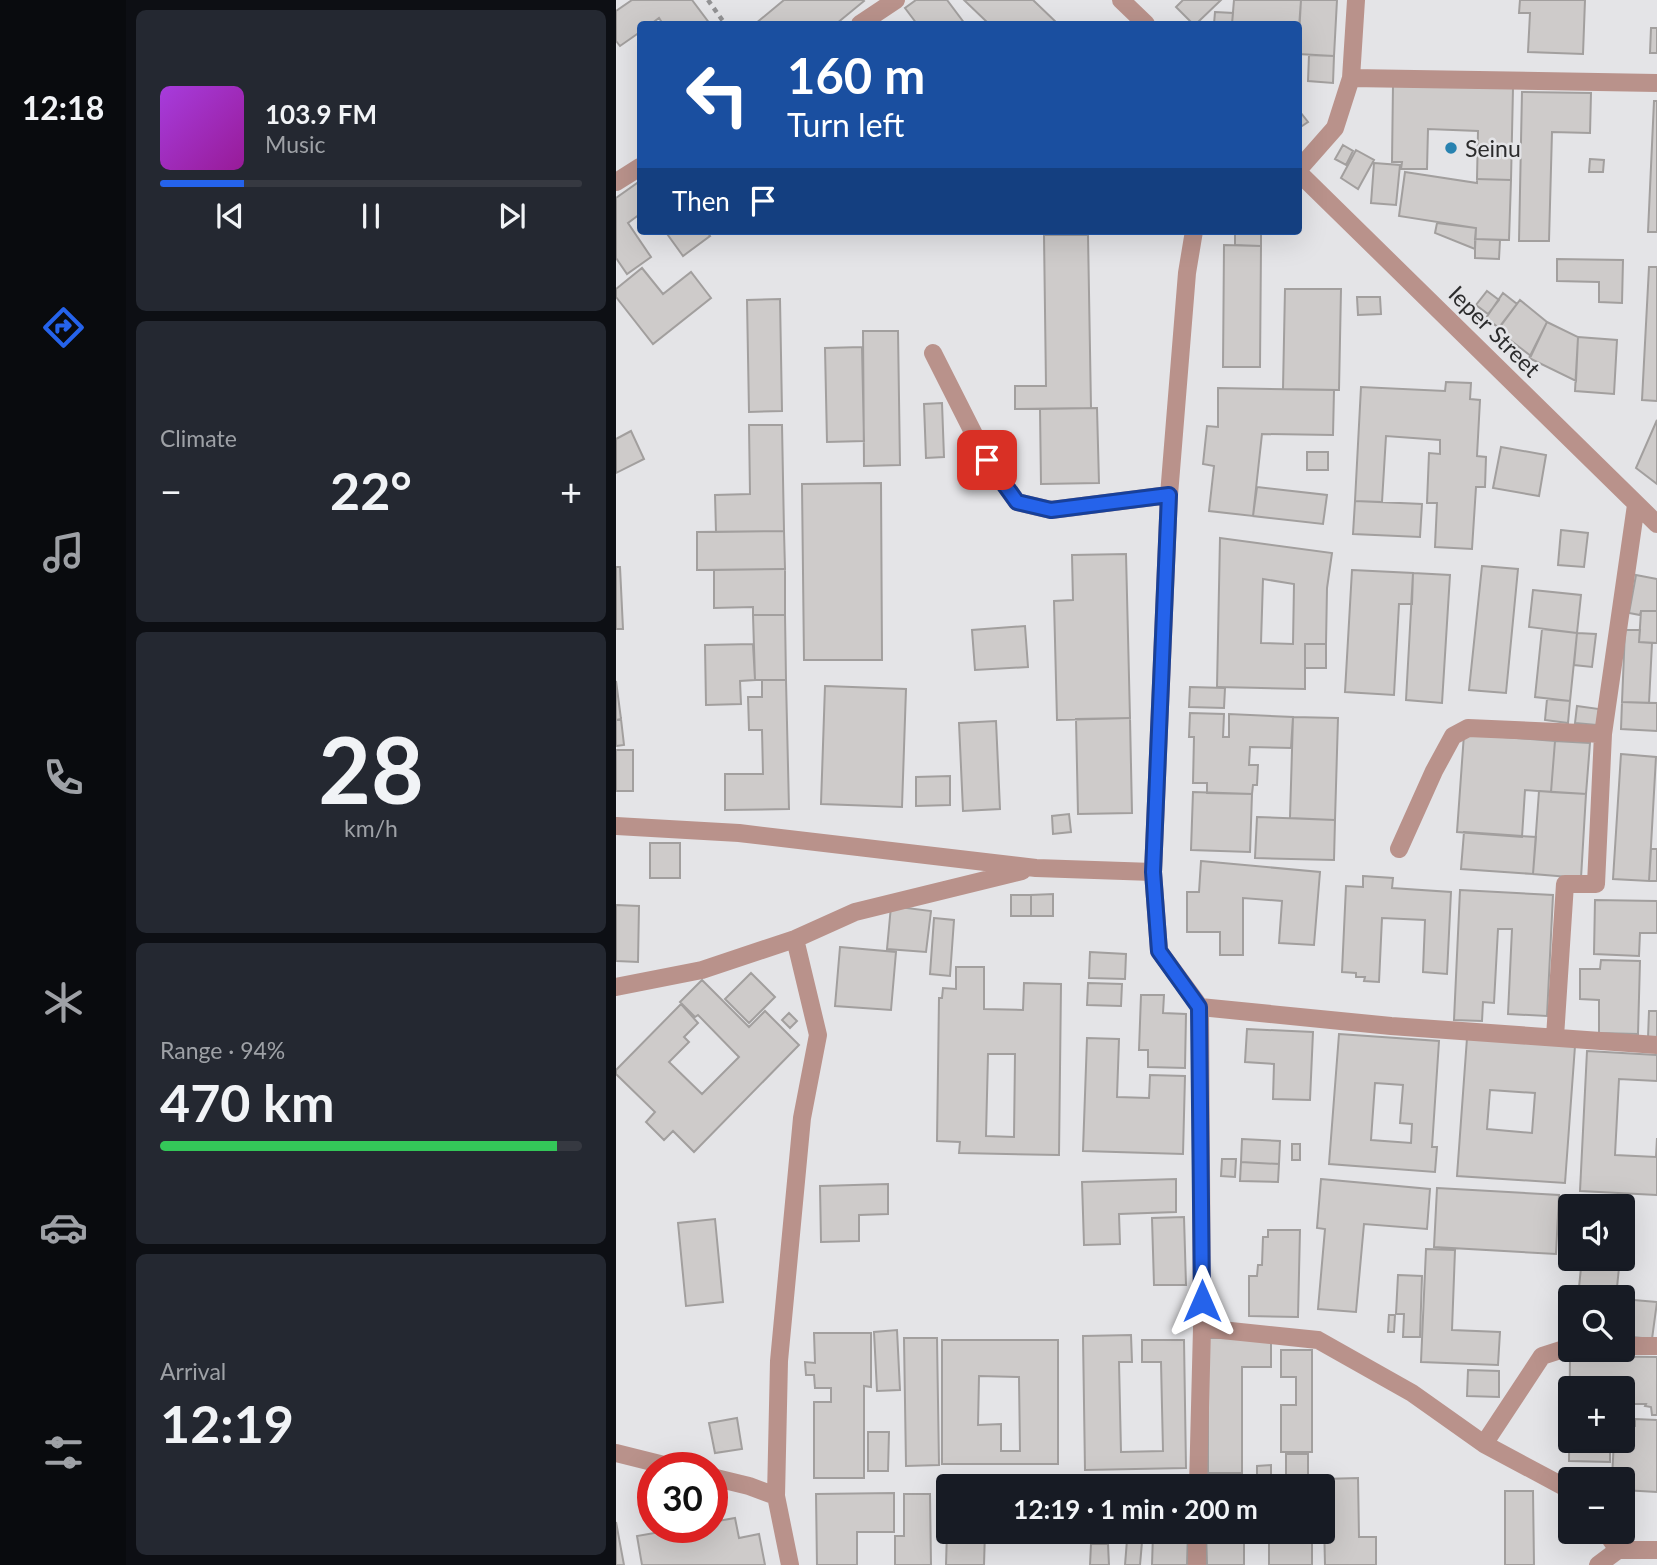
<!DOCTYPE html>
<html lang="en">
<head>
<meta charset="utf-8">
<style>
  body { margin:0; font-family:Lato,sans-serif; background:#242831; color:#f1f3f6; height:100vh; display:flex; flex-direction:column; font-size:26px; white-space:nowrap }
  * { box-sizing:border-box; margin:0 }
  p { font-size:23px; color:#9ea1a6 }
  .icon { flex:none; width:38px; height:38px; fill:none; stroke:currentColor; stroke-width:2; stroke-linecap:round; stroke-linejoin:round }
  .map { position:relative; flex:1; overflow:hidden }
  .details { display:flex; flex-direction:column; gap:10px; padding:10px; background:#0d0f14; width:490px }
  .details>* { flex:none }
  .top-card { position:absolute; left:21px; top:21px; width:665px; height:214px; border-radius:7px; box-shadow:0 7px 28px #0002; background:#1a4fa0; color:#fff; overflow:hidden }
  .controls { position:absolute; left:942px; top:1194px; display:grid; gap:14px }
  .controls a { display:grid; place-items:center; width:77px; height:77px; border-radius:7px; background:#171b24; box-shadow:0 7px 28px #0002; font-size:35px }
  .speed { position:absolute; left:21px; top:1452px; display:flex; gap:14px; font-size:35px; font-weight:700; text-align:center }
  .speed>* { display:grid; place-content:center; width:91px; height:91px; border-radius:50%; background:#171b24; box-shadow:0 7px 28px #0002; line-height:1 }
  .speed .limit { border:10px solid #d22; background:#fff; color:#111 }
  .pin { position:absolute; display:grid; place-items:center; width:60px; height:60px; color:#fff; margin:-30px; border-radius:14px; box-shadow:0 4px 10px #0006 }
  .me { position:absolute; width:77px; margin:-38px; rotate:0deg; stroke-linejoin:round; filter:drop-shadow(0 0 5px #0008) }
  .turn { display:flex; align-items:center; gap:24px; height:147px; padding:0 35px; font-size:32px }
  .turn .icon { width:91px; height:91px; stroke-width:2.5 }
  .turn b { display:block; font-size:49px; line-height:60px }
  .then { display:flex; align-items:center; height:66px; padding:0 35px; background:#0003; gap:14px; font-size:26px }
  .big { font-size:52px; font-weight:700; line-height:1.1 }
  .details .card { flex:1; display:flex; flex-direction:column; justify-content:center; gap:10px; min-width:0; padding:0 24px; border-radius:10px; background:#242831 }
  .details .dial { align-items:center; gap:0 }
  .dial b { font-size:91px; line-height:1 }
  .song { display:flex; align-items:center; gap:21px }
  .cover { width:84px; height:84px; border-radius:10px; background:linear-gradient(135deg,hsl(280 70% 55%),hsl(300 70% 35%)) }
  .played { height:7px; border-radius:4px; background:linear-gradient(90deg,#2563eb 20%,#363941 20%) }
  .keys { display:flex; justify-content:space-around; direction:ltr }
  .heat { display:flex; justify-content:space-between; align-items:center; font-size:38px; direction:ltr }
  .charge { height:10px; border-radius:5px; background:linear-gradient(90deg,#34c759 94%,#363941 0) }
  .trip { position:absolute; left:320px; top:1474px; width:399px; height:70px; border-radius:7px; background:#171b24; box-shadow:0 7px 28px #0002; font-weight:700; line-height:70px; text-align:center }
  main { display:flex; flex:1; min-height:0 }
  .tab-bar { display:flex; flex-direction:column; width:126px; justify-content:space-around; align-items:center; background:#090b0e; color:#9ea1a6 }
  .tab-bar .icon { width:49px; height:49px }
  .tab-bar .selected { color:#2563eb }
  .tab-bar b { font-size:32px; color:#f1f3f6 }
  .map>svg:first-child { display:block }
  .building { fill:#cecbca; stroke:#a29f9e; stroke-width:2; fill-rule:evenodd }
  .lines { fill:none; stroke-linecap:round; stroke-linejoin:round }
  .path { stroke:#929294; stroke-width:4.5; stroke-dasharray:5 5; stroke-linecap:butt }
  .minor { stroke:#b9928b; stroke-width:18 }
  .route-casing { stroke:#184099; stroke-width:18 }
  .route { stroke:#2563eb; stroke-width:12 }
  .poi-dot { fill:#2882b0; stroke:#e4e4e7; stroke-width:2.5 }
  .labels { text-anchor:middle; dominant-baseline:central; stroke-width:5; stroke-linejoin:round; paint-order:stroke }
  .poi-label { font-size:23px; fill:#2c2c2d; stroke:#e4e4e7; text-anchor:start }
  .street-label { font-size:23px; fill:#2c2c2d; stroke:#e4e4e7 }
</style>
</head>
<body>
<main>
<nav class="tab-bar">
<b>12:18</b>
<svg class="icon selected" aria-label="directions" viewBox="0 0 24 24"><path d="M12 3l9 9-9 9-9-9zM9 14v-3h6M13 9l2 2-2 2"/></svg>
<svg class="icon" aria-label="music" viewBox="0 0 24 24"><path d="M9 18V5l10-2v13"/><circle cx="6" cy="18" r="3"/><circle cx="16" cy="16" r="3"/></svg>
<svg class="icon" aria-label="phone" viewBox="0 0 24 24"><path d="M5 4h4l2 5-3 2q2 4 5 5l2-3 5 2v4C11 20 4 13 5 4z"/></svg>
<svg class="icon" aria-label="climate" viewBox="0 0 24 24"><path d="M12 3v18M4 7l16 10M4 17L20 7"/></svg>
<svg class="icon" aria-label="car" viewBox="0 0 24 24"><path d="M5 17H2v-5l4-1 3-4h7l3 4 3 1v5h-3M9 17h6M6 11h13"/><circle cx="7" cy="17" r="2"/><circle cx="17" cy="17" r="2"/></svg>
<svg class="icon" aria-label="filters" viewBox="0 0 24 24"><path d="M4 7h16M4 17h16"/><circle cx="9" cy="7" r="2"/><circle cx="15" cy="17" r="2"/></svg>
</nav>
<section class="details">
<div class="card">
<div class="song"><i class="cover"></i><div><b>103.9 FM</b><p>Music</p></div></div>
<div class="played"></div>
<div class="keys"><svg class="icon" aria-label="previous" viewBox="0 0 24 24"><path d="M18 5L8 12l10 7zM5 5v14"/></svg><svg class="icon" aria-label="pause" viewBox="0 0 24 24"><path d="M8 5v14M16 5v14"/></svg><svg class="icon" aria-label="next" viewBox="0 0 24 24"><path d="M6 5l10 7-10 7zM19 5v14"/></svg></div>
</div>
<div class="card"><p>Climate</p>
<div class="heat"><a>−</a><b class="big">22°</b><a>+</a></div>
</div>
<div class="card dial"><b>28</b><p>km/h</p></div>
<div class="card"><p>Range · 94%</p><b class="big">470 km</b><div class="charge"></div></div>
<div class="card"><p>Arrival</p><b class="big">12:19</b></div>
</section>
<div class="map">
<svg width="1041" height="1565" viewBox="0 0 1041 1565">
  <rect width="100%" height="100%" fill="#e4e4e7"/>
  <path class="building" d="M16,0H76L94,24H47L43,18L35,24H24V32L4,46L0,41V11Z
    M168,0H247L248,1L220,24H139Z
    M300,0H331L349,24H301L289,8Z
    M348,0H417L442,24H373Z
    M567,0H605L580,24H577L560,7Z
    M618,0H685L682,41V24H616Z
    M685,0H721L718,56L682,54Z
    M904,0H969L967,54L912,52L914,13H903Z
    M599,12L617,13L616,24H598Z
    M1035,28H1041V53H1034Z
    M693,55L718,56L717,83L692,81Z
    M777,85L897,88L895,180L861,179L862,131L812,129L811,169H785L786,162H776Z
    M906,92L975,93L974,133L936,132L933,241H903Z
    M1038,101H1041V232H1032Z
    M685,113L692,122L683,128L682,115Z
    M727,145L737,151L730,165L719,159Z
    M740,150L758,160L742,189L725,178Z
    M974,159L988,160L987,172H973Z
    M758,163L784,165L780,205L755,203Z
    M789,172L861,183V179L895,180L893,240L859,239L860,228L783,216Z
    M24,181V214L12,223L35,257L11,274L0,258V198Z
    M821,223L860,228L859,249L819,233Z
    M49,231H90L94,236L67,256Z
    M619,231H645V246L619,245Z
    M428,235H472L475,408L399,409V386H430Z
    M859,239L884,240L883,259L859,258Z
    M608,245L645,246L644,367H607Z
    M941,259L1007,260L1006,303L983,302V282L941,281Z
    M1033,267H1041V401L1026,400Z
    M26,268L47,294L75,272L95,298L37,344L0,297V289Z
    M669,289H725L723,390L667,389Z
    M871,291L883,300L872,314L860,305Z
    M887,293L901,304L883,328L870,318Z
    M741,297H764L765,314L742,315Z
    M164,299L166,411L133,412L131,300Z
    M904,300L931,322L915,356L881,330Z
    M931,322L962,337L960,381L913,358Z
    M247,331H282L284,465L248,466Z
    M962,337L1001,340L998,394L959,391Z
    M246,347L248,441L211,442L209,348Z
    M830,382L855,383L854,399L864,400L861,456L870,457L869,487H860L856,549L819,547L821,503H811L813,453L824,454V440L770,436L766,502L739,501L745,387L829,391Z
    M602,388L718,390L717,435L646,434L637,516L593,511L598,466L587,464L591,426L602,427Z
    M326,403L328,457L310,458L308,404Z
    M481,408L483,483L425,484L424,409Z
    M1041,420V484L1020,468Z
    M133,425H166L168,531L100,532L99,495L134,494Z
    M15,431L28,459L0,473V439Z
    M885,447L930,455L923,496L877,488Z
    M691,452H712V470H691Z
    M265,483L266,660H188L186,484Z
    M641,487L711,495L707,524L637,516Z
    M739,501L806,504L804,537L737,534Z
    M945,530L972,533L968,567L942,565Z
    M168,531L169,569L81,570V532Z
    M604,538L716,553L711,588L710,644H689V689L601,687ZM647,579L678,584L677,644L645,643Z
    M510,554L514,718L441,720L438,601L457,600L456,555Z
    M866,566L902,569L890,693L853,690Z
    M0,567H4L7,629H0Z
    M169,569V615H137V607L98,608V570Z
    M736,570L797,573L796,604H783L778,695L729,692Z
    M797,573L834,575L826,703L790,700Z
    M1020,575L1041,579V611H1025L1024,615L1013,613Z
    M917,590L965,595L961,633L913,627Z
    M1025,611H1041V643L1023,642Z
    M137,615H169L170,680H139Z
    M409,626L412,667L359,670L356,630Z
    M926,629L961,633L954,701L919,697Z
    M1009,630H1024L1023,642L1036,643L1033,703L1006,702Z
    M961,633L980,634L976,667L958,665Z
    M137,644L139,680L124,681L125,704L90,705L89,645Z
    M689,644H710V668H689Z
    M146,680H170L173,809L109,810V774H147L146,730H133L132,697H146Z
    M0,681L5,719L0,720Z
    M209,686L290,689L286,807L205,804Z
    M574,687L609,688L608,708L573,707Z
    M931,699L954,701L952,723L929,720Z
    M1006,702L1041,703V731L1005,729Z
    M961,706L983,709L981,725L959,723Z
    M574,713L608,714L607,737H613V714L677,717L675,748L634,747L633,765H642L641,785H637L636,794L591,793V783H577L578,737H573Z
    M677,717L722,718L719,820L674,818Z
    M514,718L516,813L462,814L460,719Z
    M5,719L8,745L0,746V720Z
    M380,721L384,809L347,811L343,723Z
    M848,734L939,741L935,792L909,790L906,837L841,832Z
    M939,741L974,743L970,794L935,792Z
    M0,750H17V791H0Z
    M1005,754L1040,757L1033,881L997,879Z
    M334,776V805L300,806V777Z
    M923,791L970,794L965,878L917,874Z
    M577,792L636,794L634,852L575,850Z
    M453,814L455,832L437,834L436,816Z
    M641,817L719,820L718,860L639,858Z
    M848,832L920,837L917,874L845,869Z
    M34,843H64V878H34Z
    M1035,849H1041V881H1033Z
    M585,861L704,872L698,945L663,943L666,901L627,898V955H604V932H571V892H583Z
    M747,876L777,878L776,888L835,892L831,974L807,972L809,920L766,918L763,982L748,981L749,977H740V973L726,972L730,886L747,887Z
    M844,890L937,895L931,1016L892,1014L896,929H882L878,1003L867,1002L866,1021L838,1020Z
    M437,894V916H415V895Z
    M395,895H415V916H395Z
    M979,900L1041,901V933H1024L1023,956L978,954Z
    M0,905L23,906L22,962L0,961Z
    M275,906L315,911L310,952L271,949Z
    M318,918L338,920L334,976L314,974Z
    M224,947L280,952L275,1010L219,1006Z
    M474,952L510,954L509,979L473,978Z
    M985,960L1024,961L1022,1034L983,1033V1000L964,999V969H984Z
    M340,967H368V1009L407,1010L408,983L445,984L443,1155L343,1153L344,1142L321,1141L323,998H326L327,988L340,989ZM372,1054H399L398,1137L370,1136Z
    M135,973L159,997L133,1023L109,999Z
    M86,980L133,1027L149,1011L183,1045L78,1152L57,1131L48,1140L30,1122L39,1112L0,1074V1070L65,1004L82,1023L68,1037L73,1042L53,1062L86,1094L123,1057L82,1015L79,1017L64,1002Z
    M472,983L506,984L505,1006L471,1005Z
    M525,995H548L547,1013L570,1014L569,1068L532,1067V1050H523Z
    M1033,1011H1041V1038H1032Z
    M173,1013L181,1021L174,1028L166,1020Z
    M631,1029L697,1032L694,1100L657,1099L658,1064L629,1062Z
    M723,1034L823,1041L816,1147H821L819,1172L713,1164ZM759,1083L787,1085L784,1123L796,1124L795,1143L755,1140Z
    M471,1038L503,1039L501,1097L533,1098L534,1075L569,1076L567,1154L467,1151Z
    M851,1038L959,1046L949,1183L841,1176ZM874,1090L919,1093L916,1133L871,1129Z
    M971,1051L1041,1055V1081L1003,1079L999,1155L1040,1157L1041,1138V1195L964,1191Z
    M626,1139L664,1141L663,1164L625,1162Z
    M676,1144H684V1160H676Z
    M606,1159H620L619,1177L605,1176Z
    M625,1162L663,1164L662,1182L624,1181Z
    M560,1179V1212L503,1214L504,1244L468,1245L466,1182Z
    M705,1179L814,1189L811,1229L748,1224L740,1312L702,1309L709,1229L701,1228Z
    M272,1184V1214L243,1215V1241L205,1242L204,1186Z
    M821,1188L943,1195L940,1254L818,1247Z
    M972,1196L1010,1200L1006,1237V1206H971Z
    M568,1217L570,1285H538L536,1218Z
    M99,1219L107,1302L70,1306L62,1223Z
    M652,1230H684L682,1317L633,1316V1276H641L642,1265H646L647,1237H652Z
    M810,1249L839,1250L836,1330L884,1332L882,1365L805,1362Z
    M966,1258H1004L1000,1297H962Z
    M782,1275L806,1276L804,1337H787L788,1314H780Z
    M1006,1299L1041,1302L1036,1339L1006,1336Z
    M773,1315H779L778,1332H772Z
    M281,1330L284,1390L261,1391L258,1332Z
    M198,1333H255V1387L248,1386V1478H198V1402H215V1388H199L198,1375H190L189,1362L199,1363Z
    M515,1335L516,1362H503L505,1452L547,1451L545,1362H526V1340H568L570,1468L469,1470L467,1336Z
    M288,1338H321L323,1465L290,1466Z
    M592,1338H655V1367H626V1473H592Z
    M326,1340H442V1464H326ZM363,1376L403,1377L404,1451H385V1424L362,1425Z
    M665,1350H696V1452H665V1405H680V1377H665Z
    M954,1356L1041,1357V1415H1036L1035,1407L1029,1406L1030,1404H1006V1388H954V1440H994V1462L953,1461Z
    M852,1370L883,1371V1397L851,1396Z
    M121,1418L126,1449L99,1453L93,1423Z
    M1019,1419L1041,1420V1492L1007,1490V1478H996L998,1440H1006V1425L1019,1426Z
    M252,1432H273L272,1471H252Z
    M670,1454H692V1478H670Z
    M655,1465V1479H641V1466Z
    M742,1478L743,1537H760V1565H709L707,1479Z
    M889,1491H917L918,1565H889Z
    M278,1493V1532H241V1565H201L200,1494Z
    M288,1494H314L315,1565H279V1536H288Z
    M332,1497V1531H369L368,1565H330Z
    M119,1518L123,1538L143,1534L149,1565H26L21,1536L67,1528H96V1522Z
    M0,1522L8,1565H0Z
    M540,1531H572L571,1565H536L537,1534L540,1535Z
    M590,1531H696V1565H653V1532H628V1565H591Z
    M511,1540L526,1542L524,1565H509Z
    M475,1544H492L493,1565H474Z"/>
  <g class="lines">
    <path class="path" d="M92,0L109,24"/>
    <path class="minor" d="M505,0L530,24
      M244,24L280,0
      M735,78L1041,83
      M682,170L719,128L735,78L740,0
      M682,172L1041,524
      M0,182L24,167
      M317,353L371,460L401,502L435,510L553,495
      M0,826L123,833L420,868L537,872L553,495L571,273L578,231
      M783,849L818,771L837,736L852,728L987,734
      M537,872L543,951L584,1007L586,1328L582,1486
      M0,987L86,970L179,939L239,912L406,871
      M584,1007L775,1026L1041,1045
      M939,1037L949,884H980L987,734L1020,505
      M586,1328L702,1340L796,1393L868,1444L954,1490
      M1006,1346H1041
      M868,1444L926,1356L954,1347
      M0,1453L60,1468
      M96,1477L133,1486L160,1496L174,1565
      M160,1496L163,1361L186,1118L202,1035L179,939
      M989,1531L1002,1550
      M581,1565V1531
      M982,1565L1002,1550H1041"/>
  </g>
  <g class="lines">
    <g class="route-casing">
      <path id="route" d="M371,460L401,502L435,510L553,495L537,872L543,951L583,1007L586,1301"/>
    </g>
    <use href="#route" class="route"/>
  </g>
  <circle class="poi-dot" cx="835" cy="148" r="7"/>
  <g class="labels">
    <g class="poi-label">
      <text x="849" y="148">Seinu</text>
    </g>
    <g class="street-label">
      <text transform="translate(879 331) rotate(45)">Ieper Street</text>
    </g>
  </g>
</svg>
<div class="controls">
<a><svg class="icon" aria-label="sound" viewBox="0 0 24 24"><path d="M4 9h4l5-4v14l-5-4H4zM17 9q2 3 0 6"/></svg></a>
<a><svg class="icon" aria-label="search" viewBox="0 0 24 24"><circle cx="10" cy="10" r="6"/><path d="M15 15l6 6"/></svg></a>
<a>+</a>
<a>−</a>
</div>
<div class="speed"><div class="limit">30</div></div>
<div class="pin" style="left:371px;top:460px;background:#d93025"><svg class="icon" aria-label="arrive" viewBox="0 0 24 24"><path d="M6 21V4h12l-3 4 3 4H6"/></svg></div>
<svg class="me" style="left:586px;top:1301px" viewBox="-20 -20 40 40"><path d="M0-17L14 15 0 8-14 15z" fill="#2563eb" stroke="#fff" stroke-width="4"/></svg>
<div class="trip">12:19 · 1 min · 200 m</div>
<div class="top-card">
<div class="turn"><svg class="icon" aria-label="left" viewBox="0 0 24 24"><path d="M17 20v-9H6M10 6l-5 5 5 5"/></svg><div><b>160 m</b>Turn left</div></div>
<div class="then">Then<svg class="icon" aria-label="arrive" viewBox="0 0 24 24"><path d="M6 21V4h12l-3 4 3 4H6"/></svg></div>
</div>
</div>
</main>
</body>
</html>
